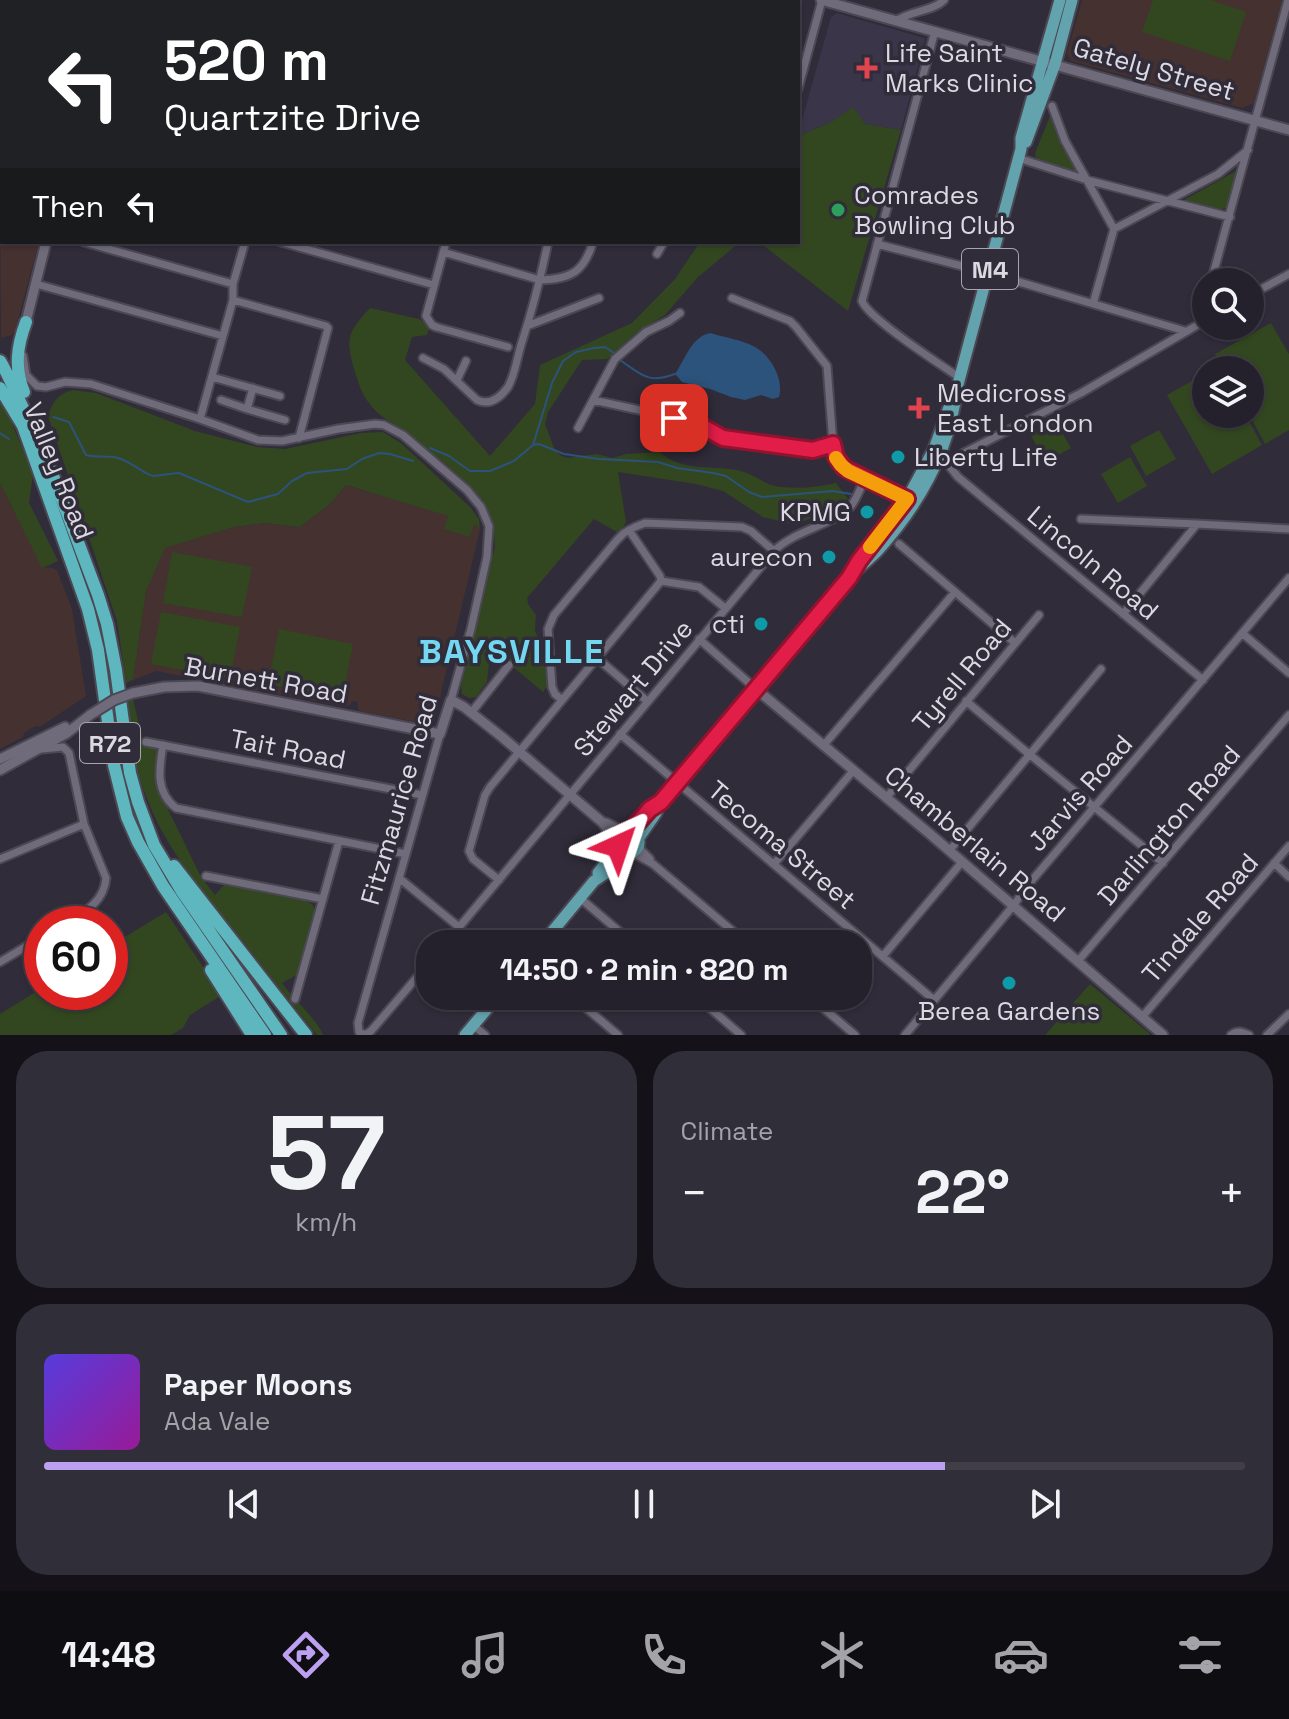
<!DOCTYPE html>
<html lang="en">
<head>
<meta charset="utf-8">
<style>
  body { margin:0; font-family:"Space Grotesk",sans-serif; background:#302e38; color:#f1f3f6; height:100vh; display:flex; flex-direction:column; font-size:30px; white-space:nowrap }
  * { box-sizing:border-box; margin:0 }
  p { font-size:26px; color:#a3a3a9 }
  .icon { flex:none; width:44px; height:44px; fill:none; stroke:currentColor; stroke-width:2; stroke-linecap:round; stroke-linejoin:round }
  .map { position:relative; height:1035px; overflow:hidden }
  .details { display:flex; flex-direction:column; gap:16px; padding:16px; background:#141218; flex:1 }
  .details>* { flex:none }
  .hud { position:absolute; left:0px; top:0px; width:800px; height:244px; box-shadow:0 2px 6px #0004,0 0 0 2px #413e48; background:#202124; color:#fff; overflow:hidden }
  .controls { position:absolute; left:1192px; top:268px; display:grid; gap:16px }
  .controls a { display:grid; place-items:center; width:72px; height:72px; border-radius:50%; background:#24212c; box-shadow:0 2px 6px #0004,0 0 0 2px #413e48; font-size:40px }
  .speed { position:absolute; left:24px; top:906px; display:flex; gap:16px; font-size:40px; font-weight:700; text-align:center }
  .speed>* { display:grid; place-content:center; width:104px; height:104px; border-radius:50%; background:#24212c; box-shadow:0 2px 6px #0004,0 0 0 2px #413e48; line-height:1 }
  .speed .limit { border:12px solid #d22; background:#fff; color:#111 }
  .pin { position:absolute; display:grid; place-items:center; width:68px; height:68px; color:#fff; margin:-34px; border-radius:16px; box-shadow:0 4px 12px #0006 }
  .me { position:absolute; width:88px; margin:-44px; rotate:42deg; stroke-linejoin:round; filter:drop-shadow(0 0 6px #0008) }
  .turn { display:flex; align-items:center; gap:28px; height:168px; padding:0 32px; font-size:36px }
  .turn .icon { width:104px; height:104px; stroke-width:2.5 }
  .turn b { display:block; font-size:56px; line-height:68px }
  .then { display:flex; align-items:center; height:76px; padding:0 32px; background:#0003; gap:16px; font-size:30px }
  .big { font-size:60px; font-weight:700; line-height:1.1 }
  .details .card { flex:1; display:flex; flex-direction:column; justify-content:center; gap:12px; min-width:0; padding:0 28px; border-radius:32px; background:#302e38 }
  .details .dial { align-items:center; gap:0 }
  .dial b { font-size:104px; line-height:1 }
  .song { display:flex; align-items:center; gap:24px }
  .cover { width:96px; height:96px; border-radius:12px; background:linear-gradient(135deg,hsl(250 70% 55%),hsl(300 70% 35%)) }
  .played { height:8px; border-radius:4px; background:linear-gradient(90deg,#bca0f2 75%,#413e48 75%) }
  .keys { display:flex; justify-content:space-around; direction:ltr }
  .heat { display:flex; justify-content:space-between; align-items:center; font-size:44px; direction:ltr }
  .details .tiles { flex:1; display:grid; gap:16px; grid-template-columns:1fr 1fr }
  .card:last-child { grid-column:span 2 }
  .trip { position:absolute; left:416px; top:930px; width:456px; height:80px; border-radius:32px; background:#24212c; box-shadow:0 2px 6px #0004,0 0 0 2px #413e48; font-weight:700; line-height:80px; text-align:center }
  .dock { display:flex; height:128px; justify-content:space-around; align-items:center; background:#0e0d12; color:#a3a3a9 }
  .dock .icon { width:56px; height:56px }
  .dock .on { color:#bca0f2 }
  .dock b { font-size:36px; color:#f1f3f6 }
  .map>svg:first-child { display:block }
  .built { fill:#3a3549 }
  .education { fill:#45312f }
  .green { fill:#324720 }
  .water { fill:#2c537b }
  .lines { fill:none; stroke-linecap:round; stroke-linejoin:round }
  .stream { stroke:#2c537b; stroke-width:2 }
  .minor-casing { stroke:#4b4853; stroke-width:11 }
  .tertiary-casing { stroke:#4b4853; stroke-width:13 }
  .primary-casing { stroke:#4b4853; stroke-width:15 }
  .trunk-casing { stroke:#4b4853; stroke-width:16 }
  .minor { stroke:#6f6b7b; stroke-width:7 }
  .tertiary { stroke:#6f6b7b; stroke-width:9 }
  .primary { stroke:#62a3ad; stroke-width:11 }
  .trunk { stroke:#5eb6be; stroke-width:12 }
  .tertiary-bridge-casing { stroke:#4b4853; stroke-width:13; stroke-linecap:butt }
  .tertiary-bridge { stroke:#6f6b7b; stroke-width:9 }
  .route-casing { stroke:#92132f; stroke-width:20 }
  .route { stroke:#e11d48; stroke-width:14 }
  .slow { stroke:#f59e0b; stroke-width:14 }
  .health-dot { fill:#e0444e; stroke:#302c3a; stroke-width:3 }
  .leisure-dot { fill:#2e9e5b; stroke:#302c3a; stroke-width:3 }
  .culture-dot { fill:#0f9aa8; stroke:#302c3a; stroke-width:3 }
  .labels { text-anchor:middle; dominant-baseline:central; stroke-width:7; stroke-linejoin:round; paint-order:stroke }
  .shield { fill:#302c3a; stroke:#a8a5b0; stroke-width:2 }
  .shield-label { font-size:24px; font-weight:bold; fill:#dcd9e2 }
  .poi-label { font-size:26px; fill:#dcd9e2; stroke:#302c3a; text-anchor:start }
  .street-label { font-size:26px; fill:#dcd9e2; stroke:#302c3a }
  .district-label { font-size:34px; font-weight:bold; letter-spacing:2px; fill:#74d7f2; stroke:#302c3a }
</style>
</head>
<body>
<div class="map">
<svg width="1289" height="1035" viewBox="0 0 1289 1035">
  <rect width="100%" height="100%" fill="#302c3a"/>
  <path class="built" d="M837,13L924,38L925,40L901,130L865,124L853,108L833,121L801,135L799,131L831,17Z"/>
  <path class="education" d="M1082,0H1282L1254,103L1242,108L1071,61L1067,53Z
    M0,181L2,182V242H39L15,331L12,335L1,338Z
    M0,483L42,567L53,568L57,570L72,609L86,696L40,727L36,726L30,729L24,733L23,737L0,749Z
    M346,485L476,524L480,530L435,718L429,722L418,717L416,722L359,711L357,702L352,701L351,704L345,707L248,689L247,686L241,685L239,687L156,671L133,680L146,591L164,548L234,527L265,523L300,527L329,505Z"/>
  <path class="green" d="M1153,0H1210L1246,12L1230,61L1142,32Z
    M853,107L865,124L901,130L848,311L759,242H798V118H801L799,131L801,135L833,121Z
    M1050,116L1061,146L1078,172L1036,158L1035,153Z
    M1236,171L1227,208L1220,209L1184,202V200Z
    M700,242H740L698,277L665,315L636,333L607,359L582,360L548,412L545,424L554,448L560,455L567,458L597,454L612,458L627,454L659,452C684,473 712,464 741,471C756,475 766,486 781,487C800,489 818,487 836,483L848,499L829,509L821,507L814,511L813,517L796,525L763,517L723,491L696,484L618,472L626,522L623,527L617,532L594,519L527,598L528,604L536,615L535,631L544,650L547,686L543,692L505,660C499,664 496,666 489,663L487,682L476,697L469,698L462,694L461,686L495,547C494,533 493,518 485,505C471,482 425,447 402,430C391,422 377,415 369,403C361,393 358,381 354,369C345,337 348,332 370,308L419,319L430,326L427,335L412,337L405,360L490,456L535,404L540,365L632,323L675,279Z
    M1271,323L1289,354V430L1265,444L1249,414H1250V370H1224L1215,354Z
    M1206,373V414H1245L1262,445L1212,474L1167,395Z
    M73,390L96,393L195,431L257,447L285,449L361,433L383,432L402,444L470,507L479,519L480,530L476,524H474L470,537L444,529L448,516L346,485L329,505L300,527L265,523L234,527L165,548L146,591L133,680L126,683L117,621L48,416C53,401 58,394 73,390Z
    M0,395L33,474L29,503L58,561L42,568L0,483Z
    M1056,422L1071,448L1046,462L1031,436Z
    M1159,430L1176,459L1146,476L1130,446Z
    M1130,457L1147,486L1118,503L1101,474Z
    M172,552L252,567L242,617L163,603Z
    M161,612L240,627L230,679L151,664Z
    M279,629L353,644L342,699L268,684Z
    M133,699L144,746L155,747L157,751V783L161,795L201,877L215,895L224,885L238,884L305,900L313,905L316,912L300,969L297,975L282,983C293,999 317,1019 323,1035H317C290,1002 264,968 237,934C189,874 148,829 133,750C130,734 127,719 128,702Z
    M166,912L222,995L190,1015L183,1028L171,1035H0V1014L42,988V992H110V946Z
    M1090,984L1150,1034L1149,1035H1045Z"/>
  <path class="water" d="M710,333C723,337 743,340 755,347C771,356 784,379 779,397L773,399L761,395L745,400L731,397L710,389L682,382L675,374C685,360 691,337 710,333Z"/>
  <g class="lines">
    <path class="stream" d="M620,360C642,375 648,384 675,374
      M53,417L69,422L86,455C97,458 107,455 118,458C130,461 146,475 153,476C160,476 171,473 179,473L248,502L278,494L292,481L307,473L347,469L362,459L379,453L390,454L413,461
      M0,433L9,439
      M533,445L539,444L564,454L599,459L658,462L677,468L713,473L726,476L749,492L762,497L833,491L851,494
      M430,448L449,456L470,471H490L514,461L533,445L552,383L563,361L576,352L594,348L605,347L614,353"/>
    <g class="minor-casing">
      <path id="minor" d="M5,2V0
        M314,2V0
        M513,2L514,0
        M712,2L713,0
        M0,18L2,11
        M896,21C911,10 932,12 944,0
        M935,31L862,301C869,319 940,364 960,378
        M798,89L822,0
        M1052,106L1065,141L1114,229L1218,174L1248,150
        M1018,158L1087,180L1230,217
        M0,173L2,174
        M84,242L233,284
        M281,242L434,285
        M446,242L426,316L432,325L436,327L508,347
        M877,244L989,273L1185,331
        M443,252L540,280C571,279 584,272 593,242
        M657,254L664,242
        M1215,268L1232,282
        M1211,282L1288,0
        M36,284L223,336
        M1250,295L1289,274
        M732,298L790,321L796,327L827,366L833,444L837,460L848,471L908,499
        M233,300L326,326L328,328L299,438
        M1093,304L1114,229
        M1200,323L1206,302
        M527,326L599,298
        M23,356L26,375L37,386L46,387L65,382L91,384L200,419L258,440L282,441L338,429L375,424L384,425L403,435L467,490L481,507L489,526L487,557L471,629L451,700
        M423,358L444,369L477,400C490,406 500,398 508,387C515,375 517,358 521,345C532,311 541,277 548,242
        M212,377L280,396
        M457,380L466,361
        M221,400L247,409L253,388
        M593,400L690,421L703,426L723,438L813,450L833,444
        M247,409L285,420
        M200,419L233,300V284L245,242
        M578,428L615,359L646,332L669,321L680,313
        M1081,519L1197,524
        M629,530L660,576L661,581
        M899,544L1015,643
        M1123,614L1197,524L1289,529
        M1242,633L1289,673
        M699,639L756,689
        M597,658L647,701
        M1203,680L958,477L950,467L953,460L958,456L1081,393L1206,320
        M562,700L555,694L552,687L548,629L554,615L617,540L624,533L635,527L645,523L742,527L751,531L774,551
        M966,701L1029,754L1163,863
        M471,713L509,665
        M620,734L934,1000
        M146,742L422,795
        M163,745C159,768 155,792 176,808L406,854
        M823,746L955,592
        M42,749L63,747L69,753L84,824L106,878C104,903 83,913 64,924
        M886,798L1039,615
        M638,843L642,851L650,859
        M949,851L1101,669
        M631,852L653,864L748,944
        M0,859L84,824
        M1274,863L1289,877
        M774,864L853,771
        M206,876L323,899
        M399,878L459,927
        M499,880L473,859L469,851L485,795L490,787L661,581L699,587L725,608
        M580,898L634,944
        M445,944L774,551C795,530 834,525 851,506C857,498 861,487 865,478
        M883,956L962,862
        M1078,961L1289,715
        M0,962L42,937
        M430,962L371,1031L365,1035L359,1032L358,1023L440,734
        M572,996L618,1035
        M696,996L741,1035
        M809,996L855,1035
        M295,999L339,841
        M1142,1017L1289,846
        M473,1025L485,1035
        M905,1035L1013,906L1028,885L1289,578
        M1231,1035C1237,1030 1242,1032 1249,1035
        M1267,1035L1289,1014"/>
    </g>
    <g class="tertiary-casing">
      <path id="tertiary" d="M821,0L1289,130
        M111,2L112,0
        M26,322L46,242
        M756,689L930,834L1163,1035
        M133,693L164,687L198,686L440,734L451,700L464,707L502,737L602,822L617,842
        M0,759L65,727
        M0,770L67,733L90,715
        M606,823L625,832"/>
    </g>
    <g class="primary-casing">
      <path id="primary" d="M1026,142L1055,64L1072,0
        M857,563L907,499L934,449L952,399
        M617 842a11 11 0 1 1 22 0a11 11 0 1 1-22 0Z
        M638,839L656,813L661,802L677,782L849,578C858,567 871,559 880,548C921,502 950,450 957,388L1021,149V138L1060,0
        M598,873L612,855L617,844
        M542,944L594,881L606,873L622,856L629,853
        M465,1035L498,996"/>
    </g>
    <g class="trunk-casing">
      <path id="trunk" d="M0,361C13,382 20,408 35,428L98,595L107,624L116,670L130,773L138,802L154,845L181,890L281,1035
        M0,388L23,426L88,609L98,650L114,765L127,817L138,842L163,886L265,1035
        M24,392C14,368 17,346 26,322
        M174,866L306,1035
        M211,970L252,1035"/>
    </g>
    <use href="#minor" class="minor"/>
    <use href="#tertiary" class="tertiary"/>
    <use href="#primary" class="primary"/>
    <use href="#trunk" class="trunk"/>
    <g class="tertiary-bridge-casing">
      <path id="tertiary-bridge" d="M90,715L114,700L133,693"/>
    </g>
    <use href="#tertiary-bridge" class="tertiary-bridge"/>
  </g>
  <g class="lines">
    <g class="route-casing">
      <path id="route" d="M618,846L617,841L619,835L633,828L650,809L661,802L849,578L859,561L907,499L844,468L836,457L833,444L813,450L723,438L698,424L674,418"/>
    </g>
    <use href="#route" class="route"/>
    <path class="slow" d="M836,458L841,465L848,471L907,499L870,547"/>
  </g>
  <g class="health-dot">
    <path d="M863 56h8v8h8v8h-8v8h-8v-8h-8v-8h8z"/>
    <path d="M915 396h8v8h8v8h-8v8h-8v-8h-8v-8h8z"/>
  </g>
  <circle class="leisure-dot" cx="838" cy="210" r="8"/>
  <g class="culture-dot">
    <circle cx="898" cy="457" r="8"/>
    <circle cx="867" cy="512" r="8"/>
    <circle cx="829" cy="557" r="8"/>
    <circle cx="761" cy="624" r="8"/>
    <circle cx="1009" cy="983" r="8"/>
  </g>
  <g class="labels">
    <g class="shield">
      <rect x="962" y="249" width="56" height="40" rx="6"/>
      <rect x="80" y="723" width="60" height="40" rx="6"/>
    </g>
    <g class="shield-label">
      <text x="990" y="269">M4</text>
      <text x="110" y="743">R72</text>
    </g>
    <g class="poi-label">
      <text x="885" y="53">Life Saint<tspan x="885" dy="30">Marks Clinic</tspan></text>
      <text x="854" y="195">Comrades<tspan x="854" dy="30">Bowling Club</tspan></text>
      <text x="937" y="393">Medicross<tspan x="937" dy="30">East London</tspan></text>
      <text x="914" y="457">Liberty Life</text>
      <text x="851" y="512" text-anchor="end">KPMG</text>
      <text x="813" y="557" text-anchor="end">aurecon</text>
      <text x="745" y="624" text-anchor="end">cti</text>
      <text x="1009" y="1011" text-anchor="middle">Berea Gardens</text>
    </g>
    <g class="street-label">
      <text transform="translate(1154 69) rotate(16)">Gately Street</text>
      <text transform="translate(59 471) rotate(68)">Valley Road</text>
      <text transform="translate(1093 563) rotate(40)">Lincoln Road</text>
      <text transform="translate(962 675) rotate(-50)">Tyrell Road</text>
      <text transform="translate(266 680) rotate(10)">Burnett Road</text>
      <text transform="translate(633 688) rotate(-50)">Stewart Drive</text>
      <text transform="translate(288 749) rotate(11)">Tait Road</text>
      <text transform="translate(1080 793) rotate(-49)">Jarvis Road</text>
      <text transform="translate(399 800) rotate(-74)">Fitzmaurice Road</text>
      <text transform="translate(1169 825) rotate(-49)">Darlington Road</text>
      <text transform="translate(975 844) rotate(40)">Chamberlain Road</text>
      <text transform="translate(782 845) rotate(40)">Tecoma Street</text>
      <text transform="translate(1200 918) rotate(-49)">Tindale Road</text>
    </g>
    <g class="district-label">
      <text x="512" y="651">BAYSVILLE</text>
    </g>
  </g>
</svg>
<div class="controls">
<a><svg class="icon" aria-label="search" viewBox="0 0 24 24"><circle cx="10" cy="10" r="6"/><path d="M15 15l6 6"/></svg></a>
<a><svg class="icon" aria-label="layers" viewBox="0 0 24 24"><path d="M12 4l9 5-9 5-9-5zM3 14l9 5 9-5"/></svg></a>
</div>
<div class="speed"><div class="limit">60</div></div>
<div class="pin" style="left:674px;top:418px;background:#d93025"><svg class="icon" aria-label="arrive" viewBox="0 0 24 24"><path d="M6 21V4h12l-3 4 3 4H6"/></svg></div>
<svg class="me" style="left:618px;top:846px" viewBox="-20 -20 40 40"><path d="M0-17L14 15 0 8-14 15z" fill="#e11d48" stroke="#fff" stroke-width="4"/></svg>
<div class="trip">14:50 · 2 min · 820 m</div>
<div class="hud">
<div class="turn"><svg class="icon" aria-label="left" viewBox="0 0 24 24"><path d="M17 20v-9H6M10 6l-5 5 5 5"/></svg><div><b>520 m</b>Quartzite Drive</div></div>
<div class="then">Then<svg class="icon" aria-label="left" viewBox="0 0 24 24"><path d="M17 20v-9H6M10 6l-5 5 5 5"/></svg></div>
</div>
</div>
<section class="details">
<div class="tiles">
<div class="card dial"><b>57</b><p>km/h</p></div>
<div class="card"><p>Climate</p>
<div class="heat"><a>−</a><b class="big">22°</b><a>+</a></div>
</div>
<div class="card">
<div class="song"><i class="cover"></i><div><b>Paper Moons</b><p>Ada Vale</p></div></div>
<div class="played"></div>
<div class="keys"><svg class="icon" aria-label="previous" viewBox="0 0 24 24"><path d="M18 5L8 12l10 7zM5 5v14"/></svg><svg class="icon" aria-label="pause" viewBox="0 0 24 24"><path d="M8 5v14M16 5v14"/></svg><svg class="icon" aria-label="next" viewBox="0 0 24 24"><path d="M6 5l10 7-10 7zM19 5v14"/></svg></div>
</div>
</div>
</section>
<nav class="dock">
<b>14:48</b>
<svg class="icon on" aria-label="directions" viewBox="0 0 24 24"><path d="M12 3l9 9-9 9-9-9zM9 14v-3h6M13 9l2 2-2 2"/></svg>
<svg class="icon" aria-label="music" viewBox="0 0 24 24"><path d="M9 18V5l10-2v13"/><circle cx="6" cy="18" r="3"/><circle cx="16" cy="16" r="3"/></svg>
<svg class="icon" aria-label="phone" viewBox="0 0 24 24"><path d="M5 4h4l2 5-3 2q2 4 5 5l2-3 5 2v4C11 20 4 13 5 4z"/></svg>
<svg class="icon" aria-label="climate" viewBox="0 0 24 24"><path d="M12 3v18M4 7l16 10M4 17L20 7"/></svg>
<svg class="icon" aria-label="car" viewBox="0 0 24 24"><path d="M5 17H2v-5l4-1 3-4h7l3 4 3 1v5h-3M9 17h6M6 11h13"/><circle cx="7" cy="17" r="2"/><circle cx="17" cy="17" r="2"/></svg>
<svg class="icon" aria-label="filters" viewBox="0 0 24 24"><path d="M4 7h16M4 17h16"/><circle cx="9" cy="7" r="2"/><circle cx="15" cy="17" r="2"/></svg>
</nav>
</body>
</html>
